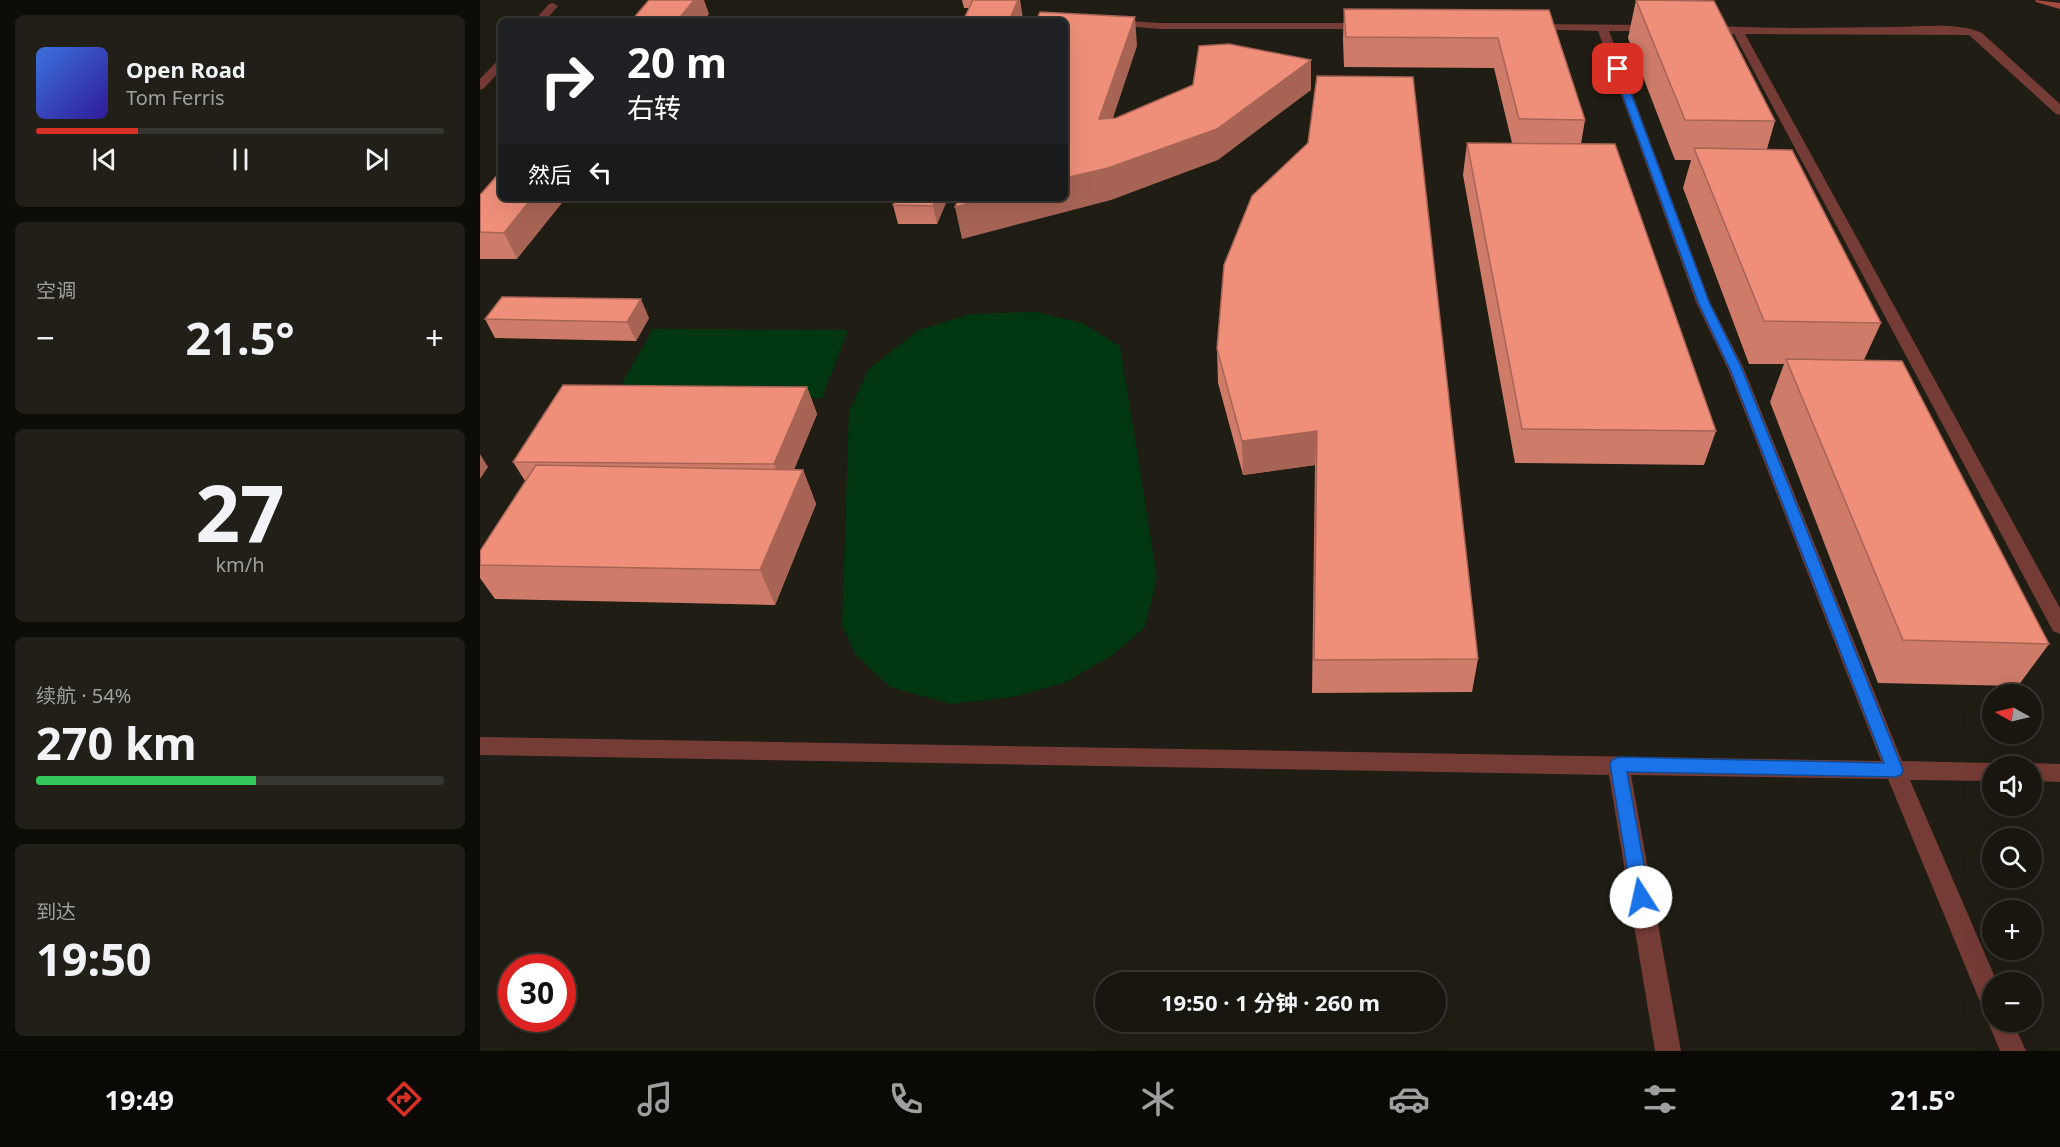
<!DOCTYPE html>
<html lang="zh">
<head>
<meta charset="utf-8">
<style>
  body { margin:0; font-family:"Noto Sans","Noto Sans SC",sans-serif; background:#211f18; color:#f1f3f6; height:100vh; display:flex; flex-direction:column; font-size:22px; white-space:nowrap }
  * { box-sizing:border-box; margin:0 }
  p { font-size:20px; color:#9f9f9e }
  .icon { flex:none; width:33px; height:33px; fill:none; stroke:currentColor; stroke-width:2; stroke-linecap:round; stroke-linejoin:round }
  .map { position:relative; flex:1; overflow:hidden }
  .panel { display:flex; flex-direction:column; gap:15px; padding:15px; background:#0d0c08; width:480px }
  .panel>* { flex:none }
  .top-card { position:absolute; left:18px; top:18px; width:570px; height:183px; border-radius:9px; box-shadow:0 6px 24px #0002,0 0 0 2px #36352f; background:#202124; color:#fff; overflow:hidden }
  .needle { width:39px; rotate:278deg }
  .buttons { position:absolute; left:1502px; top:684px; display:grid; gap:12px }
  .buttons a { display:grid; place-items:center; width:60px; height:60px; border-radius:50%; background:#18160f; box-shadow:0 6px 24px #0002,0 0 0 2px #36352f; font-size:30px }
  .speed { position:absolute; left:18px; top:954px; display:flex; gap:12px; font-size:30px; font-weight:700; text-align:center }
  .speed>* { display:grid; place-content:center; width:78px; height:78px; border-radius:50%; background:#18160f; box-shadow:0 6px 24px #0002,0 0 0 2px #36352f; line-height:1 }
  .speed .limit { border:9px solid #d22; background:#fff; color:#111 }
  .pin { position:absolute; display:grid; place-items:center; width:51px; height:51px; color:#fff; margin:-26px; border-radius:12px; box-shadow:0 3px 9px #0006 }
  .me { position:absolute; width:66px; margin:-33px; rotate:350deg; stroke-linejoin:round; filter:drop-shadow(0 0 4px #0008) }
  .turn { display:flex; align-items:center; gap:21px; height:126px; padding:0 30px; font-size:27px }
  .turn .icon { width:78px; height:78px; stroke-width:2.5 }
  .turn b { display:block; font-size:42px; line-height:51px }
  .then { display:flex; align-items:center; height:57px; padding:0 30px; background:#0003; gap:12px; font-size:22px }
  .big { font-size:45px; font-weight:700; line-height:1.1 }
  .panel .card { flex:1; display:flex; flex-direction:column; justify-content:center; gap:9px; min-width:0; padding:0 21px; border-radius:9px; background:#211f18 }
  .panel .dial { align-items:center; gap:0 }
  .dial b { font-size:78px; line-height:1 }
  .song { display:flex; align-items:center; gap:18px }
  .cover { width:72px; height:72px; border-radius:9px; background:linear-gradient(135deg,hsl(220 70% 55%),hsl(250 70% 35%)) }
  .played { height:6px; border-radius:3px; background:linear-gradient(90deg,#d93025 25%,#36352f 25%) }
  .keys { display:flex; justify-content:space-around; direction:ltr }
  .heat { display:flex; justify-content:space-between; align-items:center; font-size:33px; direction:ltr }
  .charge { height:9px; border-radius:4px; background:linear-gradient(90deg,#34c759 54%,#36352f 0) }
  .trip { position:absolute; left:615px; top:972px; width:351px; height:60px; border-radius:30px; background:#18160f; box-shadow:0 6px 24px #0002,0 0 0 2px #36352f; font-weight:700; line-height:60px; text-align:center }
  .tabs { display:flex; height:96px; justify-content:space-around; align-items:center; background:#0a0906; color:#9f9f9e }
  .tabs .icon { width:42px; height:42px }
  .tabs .current { color:#d93025 }
  .tabs b { font-size:27px; color:#f1f3f6 }
  main { display:flex; flex:1; min-height:0 }
  .map>svg:first-child { display:block }
  .green { fill:#003710 }
  .lines { fill:none; stroke-linecap:round; stroke-linejoin:round }
  .minor { fill:#753b35; fill-rule:evenodd }
  .secondary { fill:#a54a42; fill-rule:evenodd }
  .wall { fill:#ce7b69 }
  .shaded-wall { fill:#a76455 }
  .building { fill:#ef8f7a; stroke:#a76455; stroke-width:1.5 }
  .route { fill:#1a73e8; stroke:#114b97; stroke-width:1.5 }
</style>
</head>
<body>
<main>
<section class="panel">
<div class="card">
<div class="song"><i class="cover"></i><div><b>Open Road</b><p>Tom Ferris</p></div></div>
<div class="played"></div>
<div class="keys"><svg class="icon" aria-label="previous" viewBox="0 0 24 24"><path d="M18 5L8 12l10 7zM5 5v14"/></svg><svg class="icon" aria-label="pause" viewBox="0 0 24 24"><path d="M8 5v14M16 5v14"/></svg><svg class="icon" aria-label="next" viewBox="0 0 24 24"><path d="M6 5l10 7-10 7zM19 5v14"/></svg></div>
</div>
<div class="card"><p>空调</p>
<div class="heat"><a>−</a><b class="big">21.5°</b><a>+</a></div>
</div>
<div class="card dial"><b>27</b><p>km/h</p></div>
<div class="card"><p>续航 · 54%</p><b class="big">270 km</b><div class="charge"></div></div>
<div class="card"><p>到达</p><b class="big">19:50</b></div>
</section>
<div class="map">
<svg width="1580" height="1051" viewBox="0 0 1580 1051">
  <rect width="100%" height="100%" fill="#201d14"/>
  <path class="green" d="M556,312L602,323L640,346L677,577L665,627L634,654L586,682L533,697L472,704L410,687L376,655L362,625L369,411L389,369L439,330L491,314Z
    M173,329L368,330L342,398H134Z"/>
  <g class="lines">
    <path class="minor" d="M73,3L78,6L65,21H54L69,4Z
      M633,20L681,23H886L891,26L886,29H681L629,25V21Z
      M1051,24L1174,25L1179,28L1174,31H1129L1230,302L1264,369L1422,761L1512,763L1520,766H1512V781L1430,780L1517,982H1512V1012L1503,1009L1408,779L1151,775L1201,1051H1175L1129,775L0,755V737L1401,761L1248,369L1216,302L1118,31L1047,29V25Z
      M1225,25C1288,30 1352,27 1415,27C1442,27 1477,22 1502,33L1580,104V115L1576,114L1489,35L1265,34L1580,608V634L1573,631L1254,34L1221,30V26Z
      M21,60V70L4,88L0,90V79L17,61Z
      M1551,763L1580,764V782L1551,781V766H1543Z
      M1512,1014V1022H1533L1546,1051H1520L1508,1022Z"/>
    <path class="secondary" d="M1555,0L1580,3V9L1556,2Z"/>
  </g>
  <path class="wall" d="M482,0H540L543,20L542,21H483L490,8H484Z
    M1156,0L1295,121L1287,149L1401,323L1384,360L1569,644L1538,686L1398,683L1290,402L1304,364H1269L1203,188L1211,160H1195L1148,38Z
    M864,9L1069,10L1105,120L1101,144L1236,431L1224,465L1035,463L983,175L987,143H1032L1014,68L864,67L863,39Z
    M21,171L37,259H0V195Z
    M416,198H468L457,224H418L413,205Z
    M744,265L998,659L992,692L832,693L835,465L763,475L738,383L737,349Z
    M169,318L156,341L15,338L5,319Z
    M327,387L337,414L314,469L323,470L336,504L295,605L15,599L0,578V551L45,481L33,462Z"/>
  <path class="shaded-wall" d="M214,0H224L229,14L223,21H197Z
    M538,0H540L542,21H529Z
    M655,17L657,46L622,151L619,119Z
    M831,60V90L738,160L631,200L482,239L475,207L509,198H585V178Z
    M52,198H86L37,259L24,233Z
    M456,198H468L457,224L453,206Z
    M161,299L169,318L156,341L147,322Z
    M327,387L337,414L305,492L294,464Z
    M837,431L835,465L763,475L762,441Z
    M0,454L8,467L0,479Z
    M323,470L336,504L295,605L280,570Z"/>
  <path class="building" d="M169,0H214L197,21H151Z
    M493,0H538L529,21H483Z
    M1156,0L1234,1L1295,121L1205,120Z
    M864,9L1069,10L1105,120L1039,119L1018,38L866,37Z
    M560,12L655,17L619,119L636,118L713,85L719,46L749,44L831,60L737,129L628,168L585,178V21H556Z
    M837,76L933,77L998,659L834,660L837,431L762,441L737,349L744,265L772,196L828,143Z
    M987,143L1135,144L1236,431L1042,429Z
    M1214,148L1312,150L1401,323L1284,321Z
    M21,171V198H52L24,233L0,232V195Z
    M416,198H456L453,206L413,205Z
    M479,198H509L475,207Z
    M22,297L161,299L147,322L5,319Z
    M1306,359L1422,361L1569,644L1423,640Z
    M83,385L327,387L294,464L33,462Z
    M56,465L323,470L280,570L0,565V551Z"/>
  <path class="route" d="M1138,67L1142,69L1229,302L1262,369L1423,770L1421,775L1415,777L1147,772L1170,897L1167,902L1161,905L1155,902L1152,897L1130,764L1132,760L1138,757L1404,763L1250,369L1218,302L1133,69Z"/>
</svg>
<div class="buttons">
<a><svg class="needle" viewBox="-14 -14 28 28"><path d="M0-13l5 13h-10z" fill="#e53935"/><path d="M0 13l5-13h-10z" fill="#9f9f9e"/></svg></a>
<a><svg class="icon" aria-label="sound" viewBox="0 0 24 24"><path d="M4 9h4l5-4v14l-5-4H4zM17 9q2 3 0 6"/></svg></a>
<a><svg class="icon" aria-label="search" viewBox="0 0 24 24"><circle cx="10" cy="10" r="6"/><path d="M15 15l6 6"/></svg></a>
<a>+</a>
<a>−</a>
</div>
<div class="speed"><div class="limit">30</div></div>
<div class="pin" style="left:1138px;top:69px;background:#d93025"><svg class="icon" aria-label="arrive" viewBox="0 0 24 24"><path d="M6 21V4h12l-3 4 3 4H6"/></svg></div>
<svg class="me" style="left:1161px;top:897px" viewBox="-20 -20 40 40"><circle r="19" fill="#fff"/><path d="M0-13L10 11 0 6-10 11z" fill="#1a73e8"/></svg>
<div class="trip">19:50 · 1 分钟 · 260 m</div>
<div class="top-card">
<div class="turn"><svg class="icon" aria-label="right" viewBox="0 0 24 24"><path d="M7 20v-9h11M14 6l5 5-5 5"/></svg><div><b>20 m</b>右转</div></div>
<div class="then">然后<svg class="icon" aria-label="left" viewBox="0 0 24 24"><path d="M17 20v-9H6M10 6l-5 5 5 5"/></svg></div>
</div>
</div>
</main>
<nav class="tabs">
<b>19:49</b>
<svg class="icon current" aria-label="directions" viewBox="0 0 24 24"><path d="M12 3l9 9-9 9-9-9zM9 14v-3h6M13 9l2 2-2 2"/></svg>
<svg class="icon" aria-label="music" viewBox="0 0 24 24"><path d="M9 18V5l10-2v13"/><circle cx="6" cy="18" r="3"/><circle cx="16" cy="16" r="3"/></svg>
<svg class="icon" aria-label="phone" viewBox="0 0 24 24"><path d="M5 4h4l2 5-3 2q2 4 5 5l2-3 5 2v4C11 20 4 13 5 4z"/></svg>
<svg class="icon" aria-label="climate" viewBox="0 0 24 24"><path d="M12 3v18M4 7l16 10M4 17L20 7"/></svg>
<svg class="icon" aria-label="car" viewBox="0 0 24 24"><path d="M5 17H2v-5l4-1 3-4h7l3 4 3 1v5h-3M9 17h6M6 11h13"/><circle cx="7" cy="17" r="2"/><circle cx="17" cy="17" r="2"/></svg>
<svg class="icon" aria-label="filters" viewBox="0 0 24 24"><path d="M4 7h16M4 17h16"/><circle cx="9" cy="7" r="2"/><circle cx="15" cy="17" r="2"/></svg>
<b>21.5°</b>
</nav>
</body>
</html>
